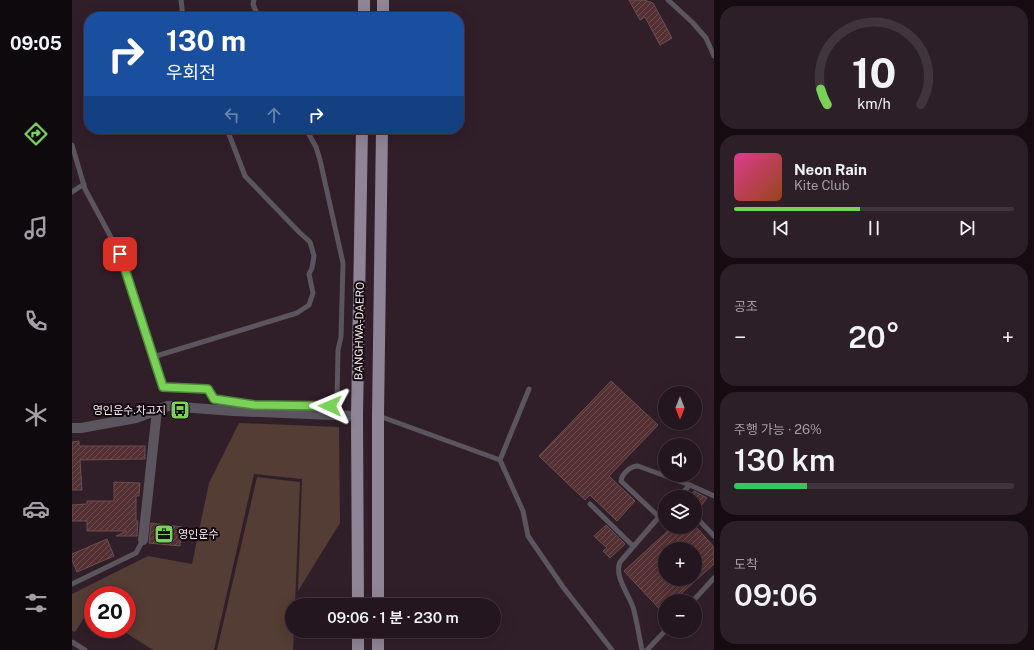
<!DOCTYPE html>
<html lang="ko">
<head>
<meta charset="utf-8">
<style>
  body { margin:0; font-family:"Public Sans","Noto Sans KR",sans-serif; background:#2c1f28; color:#f1f3f6; height:100vh; display:flex; flex-direction:column; font-size:15px; white-space:nowrap }
  * { box-sizing:border-box; margin:0 }
  p { font-size:13px; color:#a39fa4 }
  .icon { flex:none; width:22px; height:22px; fill:none; stroke:currentColor; stroke-width:2; stroke-linecap:round; stroke-linejoin:round }
  .map { position:relative; flex:1; overflow:hidden }
  .side { display:flex; flex-direction:column; gap:6px; padding:6px; background:#140c11; width:320px }
  .side>* { flex:none }
  .guide { position:absolute; left:12px; top:12px; width:380px; height:122px; border-radius:16px; box-shadow:0 4px 16px #0002,0 0 0 1px #41353d; background:#1a4fa0; color:#fff; overflow:hidden }
  .needle { width:26px; rotate:180deg }
  .fabs { position:absolute; left:586px; top:386px; display:grid; gap:8px }
  .fabs a { display:grid; place-items:center; width:44px; height:44px; border-radius:50%; background:#24161f; box-shadow:0 4px 16px #0002,0 0 0 1px #41353d; font-size:20px }
  .speed { position:absolute; left:12px; top:586px; display:flex; gap:8px; font-size:20px; font-weight:700; text-align:center }
  .speed>* { display:grid; place-content:center; width:52px; height:52px; border-radius:50%; background:#24161f; box-shadow:0 4px 16px #0002,0 0 0 1px #41353d; line-height:1 }
  .speed .limit { border:6px solid #d22; background:#fff; color:#111 }
  .pin { position:absolute; display:grid; place-items:center; width:34px; height:34px; color:#fff; margin:-17px; border-radius:8px; box-shadow:0 2px 6px #0006 }
  .me { position:absolute; width:44px; margin:-22px; rotate:271deg; stroke-linejoin:round; filter:drop-shadow(0 0 3px #0008) }
  .turn { display:flex; align-items:center; gap:14px; height:84px; padding:0 16px; font-size:18px }
  .turn .icon { width:52px; height:52px; stroke-width:2.5 }
  .turn b { display:block; font-size:28px; line-height:34px }
  .lanes { display:flex; align-items:center; height:38px; padding:0 16px; background:#0003; justify-content:center; gap:20px; direction:ltr }
  .lanes .off { opacity:.35 }
  .big { font-size:30px; font-weight:600; line-height:1.1 }
  .side .tile { flex:1; display:flex; flex-direction:column; justify-content:center; gap:6px; min-width:0; padding:0 14px; border-radius:16px; background:#2c1f28 }
  .side .dial { align-items:center; gap:0 }
  .dial svg { height:104px; overflow:visible; fill:none; stroke:#41353d; stroke-width:7; stroke-linecap:round; text-anchor:middle }
  .dial text { fill:#f1f3f6; stroke:none }
  .song { display:flex; align-items:center; gap:12px }
  .cover { width:48px; height:48px; border-radius:6px; background:linear-gradient(135deg,hsl(330 70% 55%),hsl(20 70% 35%)) }
  .played { height:4px; border-radius:2px; background:linear-gradient(90deg,#7ad157 45%,#41353d 45%) }
  .keys { display:flex; justify-content:space-around; direction:ltr }
  .heat { display:flex; justify-content:space-between; align-items:center; font-size:22px; direction:ltr }
  .charge { height:6px; border-radius:3px; background:linear-gradient(90deg,#34c759 26%,#41353d 0) }
  .trip { position:absolute; left:213px; top:598px; width:216px; height:40px; border-radius:20px; background:#24161f; box-shadow:0 4px 16px #0002,0 0 0 1px #41353d; font-weight:600; line-height:40px; text-align:center }
  main { display:flex; flex:1; min-height:0 }
  .tab-bar { display:flex; flex-direction:column; width:72px; justify-content:space-around; align-items:center; background:#0e090c; color:#a39fa4 }
  .tab-bar .icon { width:28px; height:28px }
  .tab-bar .active { color:#7ad157 }
  .tab-bar b { font-size:18px; color:#f1f3f6 }
  .map>svg:first-child { display:block }
  .green { fill:#533d34 }
  .building { fill:url(#building-hatch); stroke:#694f51; fill-rule:evenodd }
  .lines { fill:none; stroke-linecap:round; stroke-linejoin:round }
  .service { stroke:#5a555e; stroke-width:5 }
  .minor { stroke:#5a555e; stroke-width:10 }
  .primary { stroke:#8f8597; stroke-width:12 }
  .route-casing { stroke:#4f8839; stroke-width:10 }
  .route { stroke:#7ad157; stroke-width:7 }
  .labels { text-anchor:middle; dominant-baseline:central; stroke-width:4; stroke-linejoin:round; paint-order:stroke }
  .street-label { font-size:11px; fill:#f9ecf3; stroke:#130b10 }
  .poi-label { font-size:11px; fill:#f9ecf3; stroke:#130b10; text-anchor:end }
</style>
</head>
<body>
<main>
<nav class="tab-bar">
<b>09:05</b>
<svg class="icon active" aria-label="directions" viewBox="0 0 24 24"><path d="M12 3l9 9-9 9-9-9zM9 14v-3h6M13 9l2 2-2 2"/></svg>
<svg class="icon" aria-label="music" viewBox="0 0 24 24"><path d="M9 18V5l10-2v13"/><circle cx="6" cy="18" r="3"/><circle cx="16" cy="16" r="3"/></svg>
<svg class="icon" aria-label="phone" viewBox="0 0 24 24"><path d="M5 4h4l2 5-3 2q2 4 5 5l2-3 5 2v4C11 20 4 13 5 4z"/></svg>
<svg class="icon" aria-label="climate" viewBox="0 0 24 24"><path d="M12 3v18M4 7l16 10M4 17L20 7"/></svg>
<svg class="icon" aria-label="car" viewBox="0 0 24 24"><path d="M5 17H2v-5l4-1 3-4h7l3 4 3 1v5h-3M9 17h6M6 11h13"/><circle cx="7" cy="17" r="2"/><circle cx="17" cy="17" r="2"/></svg>
<svg class="icon" aria-label="filters" viewBox="0 0 24 24"><path d="M4 7h16M4 17h16"/><circle cx="9" cy="7" r="2"/><circle cx="15" cy="17" r="2"/></svg>
</nav>
<div class="map">
<svg width="642" height="650" viewBox="0 0 642 650">
  <defs>
    <pattern id="building-hatch" width="6" height="6" patternUnits="userSpaceOnUse"><rect width="6" height="6" fill="#553033"/><path d="M-1 1l2-2M0 6l6-6M5 7l2-2" fill="none" stroke="#6e4e51"/></pattern>
  </defs>
  <rect width="100%" height="100%" fill="#301e29"/>
  <path class="green" d="M167,423L267,427L268,523L226,591L230,479L182,474L142,650H81L48,629H55V595H21V611L18,609L3,632L0,631V594L76,556L120,564L137,483Z
    M185,477L228,482L223,605H220V631H222L221,650H145Z"/>
  <path class="building" d="M557,0H572L581,3L600,38L588,45L573,17L568,20Z
    M539,381L586,425L537,476L563,501L545,521L518,495L513,500L467,456Z
    M7,441V446H73V459L8,460L10,490H0V442Z
    M42,482L68,483L67,496H64V521H66L65,536H44L55,531H15V521H0V505L15,504V501H42Z
    M622,491L635,498L624,512L623,497H617Z
    M79,523L110,527L108,546L77,543Z
    M534,525L553,544L538,558L531,551L535,548L522,536Z
    M600,527H624L642,547V564L601,601H593V615L552,571ZM593,549H623V579H593Z
    M35,539L42,556L5,572L0,560V554Z"/>
  <g class="lines">
    <path class="service" d="M109,0L111,17
      M182,0L181,4L186,17
      M596,0L620,22L634,38L642,56
      M0,145L13,189L48,254L91,387L136,389L143,399L182,405L258,407L265,400L266,350L269,337L271,263L248,160L244,147L234,129
      M0,192L12,184
      M81,357L225,313L237,305L241,293L237,274L240,268L242,256L238,242L227,232L173,176L155,129
      M307,416L428,460L451,511L456,536L491,587L540,650
      M428,460L457,389
      M606,497L618,485
      M518,504L561,546
      M586,516L549,481C550,474 558,466 566,466L618,485L642,496
      M623,516L642,536
      M0,584L64,553L71,540
      M621,601L642,578
      M0,642L13,650
      M570,650C567,636 565,621 561,607C556,593 542,576 548,562L593,510
      M575,650L593,631"/>
    <path class="minor" d="M0,428H9L64,418L96,406L161,411L285,416
      M71,540L85,410"/>
    <path class="primary" d="M292,17V0
      M311,17V0
      M286,605L285,416L290,129
      M306,605V416L310,129
      M286,631V650
      M306,650V631"/>
  </g>
  <g class="lines">
    <g class="route-casing">
      <path id="route" d="M48,254L91,387L136,389L142,399L182,405L258,406"/>
    </g>
    <use href="#route" class="route"/>
  </g>
  <defs>
    <g id="bus-square" transform="scale(1)"><rect x="-9" y="-9" width="18" height="18" rx="4" fill="#7ad157" stroke="#130b10"/><path d="M-5-6H5V4H4V6H2V4H-2V6H-4V4H-5ZM-3.5-4V0h7V-4ZM-3.5 1.2v1.5H-2V1.2ZM2 1.2v1.5H3.5V1.2Z" fill="#111"/></g>
    <g id="office-square" transform="scale(1)"><rect x="-9" y="-9" width="18" height="18" rx="4" fill="#7ad157" stroke="#130b10"/><path d="M-6-3h4V-5.5h4V-3h4V5H-6ZM-1-4.5V-3h2v-1.5ZM-6 0V1H6V0Z" fill="#111"/></g>
  </defs>
  <g fill-rule="evenodd">
    <use href="#bus-square" x="108" y="410"/>
    <use href="#office-square" x="92" y="534"/>
  </g>
  <g class="labels">
    <g class="street-label">
      <text transform="translate(287 331) rotate(-89)">BANGHWA-DAERO</text>
    </g>
    <g class="poi-label">
      <text x="94" y="410">영인운수.차고지</text>
      <text x="106" y="534" text-anchor="start">영인운수</text>
    </g>
  </g>
</svg>
<div class="fabs">
<a><svg class="needle" viewBox="-14 -14 28 28"><path d="M0-13l5 13h-10z" fill="#e53935"/><path d="M0 13l5-13h-10z" fill="#a39fa4"/></svg></a>
<a><svg class="icon" aria-label="sound" viewBox="0 0 24 24"><path d="M4 9h4l5-4v14l-5-4H4zM17 9q2 3 0 6"/></svg></a>
<a><svg class="icon" aria-label="layers" viewBox="0 0 24 24"><path d="M12 4l9 5-9 5-9-5zM3 14l9 5 9-5"/></svg></a>
<a>+</a>
<a>−</a>
</div>
<div class="speed"><div class="limit">20</div></div>
<div class="pin" style="left:48px;top:254px;background:#d93025"><svg class="icon" aria-label="arrive" viewBox="0 0 24 24"><path d="M6 21V4h12l-3 4 3 4H6"/></svg></div>
<svg class="me" style="left:258px;top:406px" viewBox="-20 -20 40 40"><path d="M0-17L14 15 0 8-14 15z" fill="#7ad157" stroke="#fff" stroke-width="4"/></svg>
<div class="trip">09:06 · 1 분 · 230 m</div>
<div class="guide">
<div class="turn"><svg class="icon" aria-label="right" viewBox="0 0 24 24"><path d="M7 20v-9h11M14 6l5 5-5 5"/></svg><div><b>130 m</b>우회전</div></div>
<div class="lanes"><svg class="icon off" aria-label="left" viewBox="0 0 24 24"><path d="M17 20v-9H6M10 6l-5 5 5 5"/></svg><svg class="icon off" aria-label="ahead" viewBox="0 0 24 24"><path d="M12 20V5M6 11l6-6 6 6"/></svg><svg class="icon" aria-label="right" viewBox="0 0 24 24"><path d="M7 20v-9h11M14 6l5 5-5 5"/></svg></div>
</div>
</div>
<section class="side">
<div class="tile dial"><svg viewBox="0 0 100 80">
<path d="M14 69A42 42 0 1 1 86 69"/>
<path d="M14 69A42 42 0 0 1 9 57" stroke="#7ad157"/>
<text x="50" y="56" font-size="32" font-weight="700">10</text>
<text x="50" y="72" font-size="11">km/h</text>
</svg></div>
<div class="tile">
<div class="song"><i class="cover"></i><div><b>Neon Rain</b><p>Kite Club</p></div></div>
<div class="played"></div>
<div class="keys"><svg class="icon" aria-label="previous" viewBox="0 0 24 24"><path d="M18 5L8 12l10 7zM5 5v14"/></svg><svg class="icon" aria-label="pause" viewBox="0 0 24 24"><path d="M8 5v14M16 5v14"/></svg><svg class="icon" aria-label="next" viewBox="0 0 24 24"><path d="M6 5l10 7-10 7zM19 5v14"/></svg></div>
</div>
<div class="tile"><p>공조</p>
<div class="heat"><a>−</a><b class="big">20°</b><a>+</a></div>
</div>
<div class="tile"><p>주행 가능 · 26%</p><b class="big">130 km</b><div class="charge"></div></div>
<div class="tile"><p>도착</p><b class="big">09:06</b></div>
</section>
</main>
</body>
</html>
